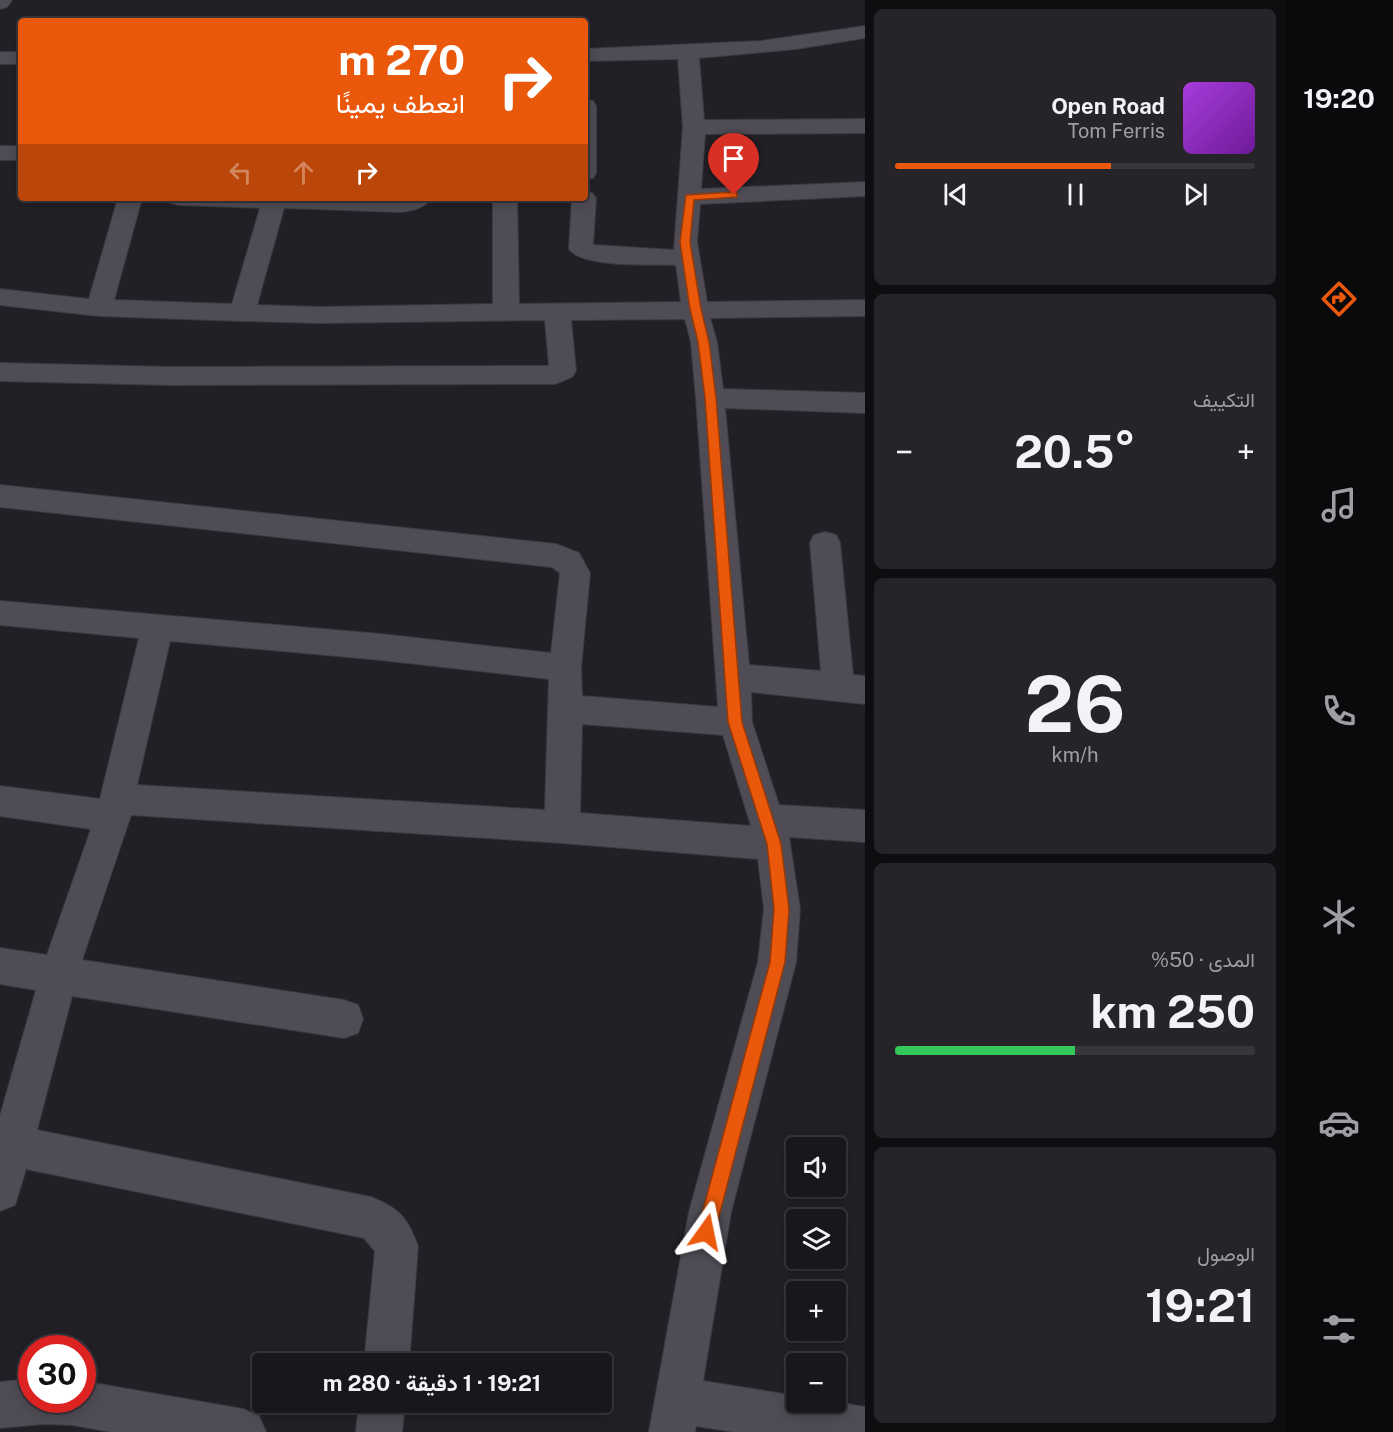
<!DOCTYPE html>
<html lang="ar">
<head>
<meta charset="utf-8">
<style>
  body { margin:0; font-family:"Public Sans",Vazirmatn,sans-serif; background:#272429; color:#f1f3f6; direction:rtl; height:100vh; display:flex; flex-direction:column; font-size:22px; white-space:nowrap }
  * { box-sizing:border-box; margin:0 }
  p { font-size:20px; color:#9f9fa3 }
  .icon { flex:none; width:33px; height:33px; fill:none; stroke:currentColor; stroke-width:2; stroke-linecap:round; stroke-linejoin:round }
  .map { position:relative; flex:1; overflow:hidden; direction:ltr }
  .sheet { display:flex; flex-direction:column; gap:9px; padding:9px; background:#0e0d0f; width:420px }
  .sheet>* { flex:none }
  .guide { position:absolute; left:18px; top:18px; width:570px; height:183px; border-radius:6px; box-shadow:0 3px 15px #0003,0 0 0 2px #38363b; direction:rtl; background:#ea580c; color:#fff; overflow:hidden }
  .tools { position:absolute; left:786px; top:1137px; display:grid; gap:12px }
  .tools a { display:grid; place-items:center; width:60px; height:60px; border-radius:6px; background:#1a171c; box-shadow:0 3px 15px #0003,0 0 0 2px #38363b; font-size:30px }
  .speed { position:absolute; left:18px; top:1335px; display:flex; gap:12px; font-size:30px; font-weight:700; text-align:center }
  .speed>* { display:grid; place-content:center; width:78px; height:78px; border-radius:50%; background:#1a171c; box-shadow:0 3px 15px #0003,0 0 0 2px #38363b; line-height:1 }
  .speed .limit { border:9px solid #d22; background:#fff; color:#111 }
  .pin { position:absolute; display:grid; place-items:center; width:51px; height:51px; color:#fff; margin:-62px -26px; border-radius:50% 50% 50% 0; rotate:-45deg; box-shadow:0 0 6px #0007 }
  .pin .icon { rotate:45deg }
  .me { position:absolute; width:66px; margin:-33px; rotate:12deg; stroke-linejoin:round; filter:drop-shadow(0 0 4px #0008) }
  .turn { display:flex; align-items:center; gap:21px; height:126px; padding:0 24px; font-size:27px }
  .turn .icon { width:78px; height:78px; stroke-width:2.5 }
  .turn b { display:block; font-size:42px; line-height:51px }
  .lanes { display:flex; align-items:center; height:57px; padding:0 24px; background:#0003; justify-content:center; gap:30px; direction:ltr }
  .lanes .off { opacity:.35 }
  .big { font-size:45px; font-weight:700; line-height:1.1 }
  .sheet .widget { flex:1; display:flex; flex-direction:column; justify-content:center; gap:9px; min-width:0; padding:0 21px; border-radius:9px; background:#272429 }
  .sheet .dial { align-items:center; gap:0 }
  .dial b { font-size:78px; line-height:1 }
  .song { display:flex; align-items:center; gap:18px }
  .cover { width:72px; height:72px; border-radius:9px; background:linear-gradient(135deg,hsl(280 70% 55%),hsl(280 70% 35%)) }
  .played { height:6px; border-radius:3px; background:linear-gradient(90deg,#ea580c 60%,#38363b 60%) }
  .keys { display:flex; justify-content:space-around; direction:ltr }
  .heat { display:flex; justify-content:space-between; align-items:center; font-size:33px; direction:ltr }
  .charge { height:9px; border-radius:4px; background:linear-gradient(90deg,#34c759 50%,#38363b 0) }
  .trip { position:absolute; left:252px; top:1353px; width:360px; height:60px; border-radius:6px; background:#1a171c; box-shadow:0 3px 15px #0003,0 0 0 2px #38363b; font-weight:700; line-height:60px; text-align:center; direction:rtl }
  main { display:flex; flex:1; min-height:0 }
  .dock { display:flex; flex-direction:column; width:108px; justify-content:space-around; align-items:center; background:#0a090b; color:#9f9fa3 }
  .dock .icon { width:42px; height:42px }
  .dock .on { color:#ea580c }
  .dock b { font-size:27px; color:#f1f3f6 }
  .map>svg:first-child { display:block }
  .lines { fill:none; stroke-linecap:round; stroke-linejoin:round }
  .minor-casing { stroke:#3c3a40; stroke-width:2 }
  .minor { fill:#4f4c55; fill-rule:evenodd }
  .route { fill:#ea580c; stroke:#983908; stroke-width:1.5 }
</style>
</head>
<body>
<main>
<nav class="dock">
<b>19:20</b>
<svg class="icon on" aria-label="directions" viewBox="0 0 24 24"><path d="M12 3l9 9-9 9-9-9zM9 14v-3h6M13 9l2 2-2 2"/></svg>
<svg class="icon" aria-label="music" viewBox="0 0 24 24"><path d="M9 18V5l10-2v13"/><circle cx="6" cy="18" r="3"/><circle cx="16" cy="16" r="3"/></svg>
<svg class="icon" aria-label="phone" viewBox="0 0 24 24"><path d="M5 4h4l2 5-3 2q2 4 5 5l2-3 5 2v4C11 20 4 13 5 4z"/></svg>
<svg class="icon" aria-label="climate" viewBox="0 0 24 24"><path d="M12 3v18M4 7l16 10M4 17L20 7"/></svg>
<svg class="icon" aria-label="car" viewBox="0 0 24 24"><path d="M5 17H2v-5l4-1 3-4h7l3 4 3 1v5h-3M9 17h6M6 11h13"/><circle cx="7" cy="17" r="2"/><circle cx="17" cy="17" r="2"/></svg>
<svg class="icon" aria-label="filters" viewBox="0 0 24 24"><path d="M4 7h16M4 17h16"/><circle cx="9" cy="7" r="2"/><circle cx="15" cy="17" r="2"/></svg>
</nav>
<section class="sheet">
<div class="widget">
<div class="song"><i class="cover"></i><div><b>Open Road</b><p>Tom Ferris</p></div></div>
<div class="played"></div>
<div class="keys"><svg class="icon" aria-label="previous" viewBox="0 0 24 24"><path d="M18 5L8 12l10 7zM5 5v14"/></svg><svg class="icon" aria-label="pause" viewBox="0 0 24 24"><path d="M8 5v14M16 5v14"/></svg><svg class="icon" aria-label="next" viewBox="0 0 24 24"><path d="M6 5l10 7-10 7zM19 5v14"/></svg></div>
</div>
<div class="widget"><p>التكييف</p>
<div class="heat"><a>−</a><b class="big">20.5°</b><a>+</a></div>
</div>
<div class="widget dial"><b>26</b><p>km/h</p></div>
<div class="widget"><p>المدى · 50%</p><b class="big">250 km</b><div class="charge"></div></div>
<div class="widget"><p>الوصول</p><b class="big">19:21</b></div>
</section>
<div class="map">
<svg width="865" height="1432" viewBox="0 0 865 1432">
  <rect width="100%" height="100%" fill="#221f26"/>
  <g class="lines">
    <g class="minor-casing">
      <path id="minor" d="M0,0H12L7,7L0,9Z
        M865,26V38L796,49L699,58L704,120L865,119V133L705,134L701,189L865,182V196L700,204L697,242L707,302L865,300V316L710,318L717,342L723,389L865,393V413L725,408L749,665L821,671L810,543L814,535L825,532L836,535L840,543L853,675L865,676V704L751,692L752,722L779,805L865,810V842L789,837L800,909L796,962L731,1212L703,1381L796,1396V1402H836L865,1407V1432H734L696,1426L695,1432H649L689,1212L758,962L764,909L758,859L562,843L131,815L82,960L344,1000L358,1005L363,1019L358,1033L344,1038L72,996L37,1130L371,1197C400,1209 407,1217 418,1246L409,1364H364L375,1251L364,1238L26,1169L15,1205L0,1211V1116L36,990L0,984V948L47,955L91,829L0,816V786L100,799L139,638L0,625V601L381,634L551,653L560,573L552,567L0,507V485L556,544L579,553L590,573L581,668L582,696L718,707L696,398L691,342L685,319L571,320L576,371L572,377L555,384L171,385L0,381V363L171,367L549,366L545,320L320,323L242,321L99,316L0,305V289L89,299L118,198H142L114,300L232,304L260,208L179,205L171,203L167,198H432C425,208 413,211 401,212L284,208L257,305L320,307L493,304V198H517L519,304L681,302L676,265C653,264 582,268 569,249L572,198H585V191L592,193L596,198L593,245L674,250L683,127L678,59L585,61V49L761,41ZM170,641L381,660L549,679L545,810L137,785ZM582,724L723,735L751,826L580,813Z
        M0,52H21V64H0Z
        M585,99L593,101L596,106V173L593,178L585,180Z
        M0,146H21V160H0Z
        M32,1379V1400H82V1381L243,1409L259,1416L266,1432H112L72,1425L44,1424L0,1428V1382Z
        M359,1402H405L402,1432H356Z"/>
    </g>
    <use href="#minor" class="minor"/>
  </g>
  <path class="route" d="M734,192L737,193V197L694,200L690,242L701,309L709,342L716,398L742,722L781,844L789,909L785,962L715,1232L712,1238L706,1241L700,1238L697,1232L770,962L774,909L767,844L728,722L705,398L698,342L690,309L680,242L686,195Z"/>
</svg>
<div class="tools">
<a><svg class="icon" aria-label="sound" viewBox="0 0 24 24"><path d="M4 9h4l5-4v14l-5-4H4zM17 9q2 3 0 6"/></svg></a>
<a><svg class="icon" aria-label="layers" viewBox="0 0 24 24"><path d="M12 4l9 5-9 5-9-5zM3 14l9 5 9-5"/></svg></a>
<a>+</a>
<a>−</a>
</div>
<div class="speed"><div class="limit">30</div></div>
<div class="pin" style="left:734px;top:195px;background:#d93025"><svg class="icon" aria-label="arrive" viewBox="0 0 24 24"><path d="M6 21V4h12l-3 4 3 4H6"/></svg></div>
<svg class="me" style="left:706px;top:1232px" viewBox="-20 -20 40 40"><path d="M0-17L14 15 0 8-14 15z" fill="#ea580c" stroke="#fff" stroke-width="4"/></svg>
<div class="trip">19:21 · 1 دقيقة · 280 m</div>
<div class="guide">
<div class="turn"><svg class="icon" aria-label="right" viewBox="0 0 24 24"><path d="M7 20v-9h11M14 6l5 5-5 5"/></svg><div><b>270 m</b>انعطف يمينًا</div></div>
<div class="lanes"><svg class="icon off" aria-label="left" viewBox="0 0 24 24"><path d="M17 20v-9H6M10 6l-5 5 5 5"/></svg><svg class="icon off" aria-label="ahead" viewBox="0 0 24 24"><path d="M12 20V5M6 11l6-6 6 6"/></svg><svg class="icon" aria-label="right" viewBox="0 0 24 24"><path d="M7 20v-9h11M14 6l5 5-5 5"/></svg></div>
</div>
</div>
</main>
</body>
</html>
